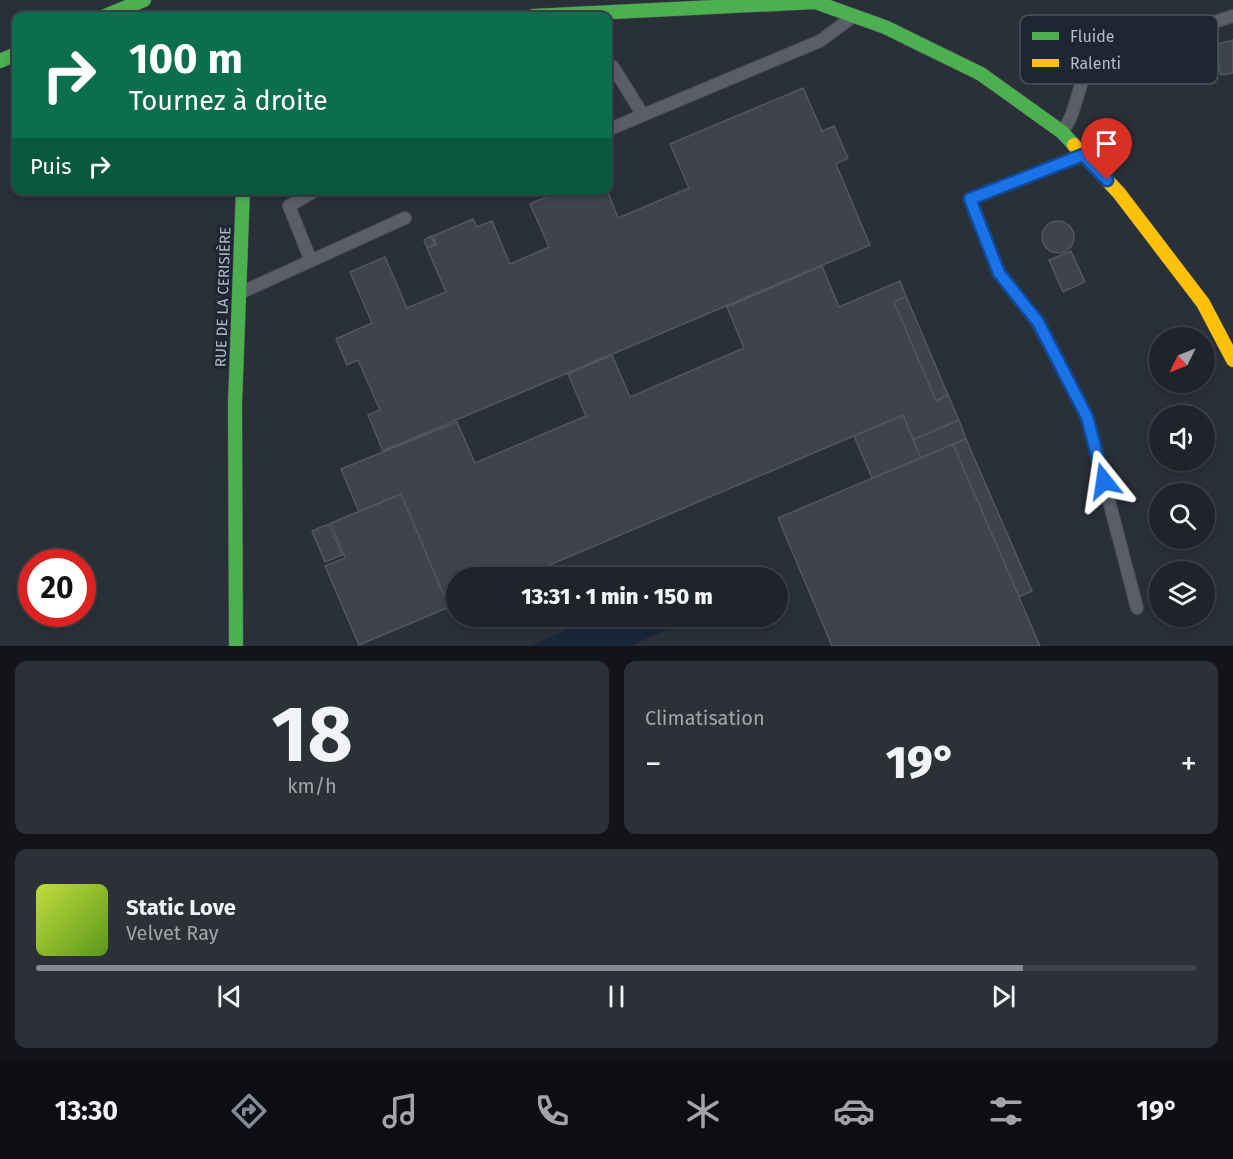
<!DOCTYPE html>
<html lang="fr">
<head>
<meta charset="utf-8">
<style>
  body { margin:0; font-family:"Fira Sans",sans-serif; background:#2d3036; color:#f1f3f6; height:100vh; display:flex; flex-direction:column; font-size:22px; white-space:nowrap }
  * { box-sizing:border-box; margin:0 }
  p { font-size:20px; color:#a2a4a8 }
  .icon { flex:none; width:33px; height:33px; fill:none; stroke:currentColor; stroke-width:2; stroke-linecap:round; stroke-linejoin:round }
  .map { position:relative; height:646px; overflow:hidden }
  .drawer { display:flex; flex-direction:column; gap:15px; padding:15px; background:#121417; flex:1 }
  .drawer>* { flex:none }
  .top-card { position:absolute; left:12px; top:12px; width:600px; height:183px; border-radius:12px; box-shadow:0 3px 9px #0003,0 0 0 2px #3d4147; background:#0b6e4f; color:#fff; overflow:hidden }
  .needle { width:39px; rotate:227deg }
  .fabs { position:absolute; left:1149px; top:327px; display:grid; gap:12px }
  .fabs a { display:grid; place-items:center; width:66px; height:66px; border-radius:50%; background:#20242a; box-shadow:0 3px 9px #0003,0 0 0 2px #3d4147; font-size:30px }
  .speed { position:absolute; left:18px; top:549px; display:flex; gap:12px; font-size:30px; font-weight:700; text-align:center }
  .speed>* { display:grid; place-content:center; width:78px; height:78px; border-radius:50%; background:#20242a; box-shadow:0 3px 9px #0003,0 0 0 2px #3d4147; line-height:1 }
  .speed .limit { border:9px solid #d22; background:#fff; color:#111 }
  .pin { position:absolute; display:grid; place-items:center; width:51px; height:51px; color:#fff; margin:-62px -26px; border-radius:50% 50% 50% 0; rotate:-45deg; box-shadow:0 0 6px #0007 }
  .pin .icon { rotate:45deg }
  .me { position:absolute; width:66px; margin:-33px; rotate:345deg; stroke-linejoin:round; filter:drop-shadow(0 0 4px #0008) }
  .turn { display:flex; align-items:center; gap:21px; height:126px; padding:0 18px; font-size:27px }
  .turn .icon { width:78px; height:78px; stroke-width:2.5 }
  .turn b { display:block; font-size:42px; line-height:51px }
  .then { display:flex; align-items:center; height:57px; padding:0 18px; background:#0003; gap:12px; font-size:22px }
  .big { font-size:45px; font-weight:800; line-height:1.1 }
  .drawer .card { flex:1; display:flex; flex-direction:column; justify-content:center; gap:9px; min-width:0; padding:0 21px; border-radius:12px; background:#2d3036 }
  .drawer .dial { align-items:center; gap:0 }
  .dial b { font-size:78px; line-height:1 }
  .song { display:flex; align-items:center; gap:18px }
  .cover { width:72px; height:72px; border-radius:9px; background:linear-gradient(135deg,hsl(70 70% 55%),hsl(90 70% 35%)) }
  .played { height:6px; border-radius:3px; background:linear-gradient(90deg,#848b96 85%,#3d4147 85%) }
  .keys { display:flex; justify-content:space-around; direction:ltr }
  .heat { display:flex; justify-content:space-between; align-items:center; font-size:33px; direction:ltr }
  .drawer .tiles { flex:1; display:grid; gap:15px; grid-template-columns:1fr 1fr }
  .card:last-child { grid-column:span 2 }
  .trip { position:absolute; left:446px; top:567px; width:342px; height:60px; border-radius:30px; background:#20242a; box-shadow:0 3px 9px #0003,0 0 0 2px #3d4147; font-weight:800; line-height:60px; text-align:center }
  .tab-bar { display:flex; height:96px; justify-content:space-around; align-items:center; background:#0d0e11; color:#a2a4a8 }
  .tab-bar .icon { width:42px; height:42px }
  .tab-bar .current { color:#848b96 }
  .tab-bar b { font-size:27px; color:#f1f3f6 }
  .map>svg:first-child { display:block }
  .water { fill:#19273c }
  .building { fill:#3f444c; stroke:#52575f; stroke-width:1.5 }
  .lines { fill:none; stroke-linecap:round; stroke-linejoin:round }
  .lane-casing { stroke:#484c55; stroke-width:14 }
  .fast-casing { stroke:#484c55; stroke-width:15 }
  .slow-casing { stroke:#484c55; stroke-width:15 }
  .lane { stroke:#5a5e66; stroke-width:12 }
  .fast { stroke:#4caf50; stroke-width:14 }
  .slow { stroke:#ffc107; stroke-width:14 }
  .route-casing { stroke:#114b97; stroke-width:15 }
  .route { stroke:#1a73e8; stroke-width:10 }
  .labels { text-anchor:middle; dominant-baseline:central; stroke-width:6; stroke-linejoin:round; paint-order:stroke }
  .street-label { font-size:15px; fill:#b4bcc9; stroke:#1d2633 }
  .key { fill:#1d2633; stroke:#4a5360; stroke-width:1.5 }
  .key-label { font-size:16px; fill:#b4bcc9 }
</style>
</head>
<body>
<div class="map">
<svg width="1233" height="646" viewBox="0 0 1233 646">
  <rect width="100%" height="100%" fill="#2a3038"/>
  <path class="water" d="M598,616L663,617L669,629L629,646H531Z"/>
  <path class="building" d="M1233,40V73L1221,75L1214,45Z
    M803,88L822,131L834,126L848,158L836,164L870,245L383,451L368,415L380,410L358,360L347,365L336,339L372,323L350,272L385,257L407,308L446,292L427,248L436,244L433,236L473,219L477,227L492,221L510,264L549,247L530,204L562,190H607L618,218L689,188L670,144Z
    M1042 237a16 16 0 1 1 32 0a16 16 0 1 1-32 0Z
    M431,236L435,245L427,248L424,240Z
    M1071,251L1085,282L1063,292L1049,260Z
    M822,266L839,307L900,281L906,296L894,302L936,401L948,395L959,420L913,440L903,415L519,578H456V604L449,607L401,494L359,512L341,469L457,422L475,463L586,416L568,374L612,355L630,397L744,348L727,307Z
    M906,296L948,395L936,401L894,302Z
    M903,415L921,458L872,478L854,436Z
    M959,420L966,439L921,458L913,440Z
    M966,439L1032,591L1019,597L953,444Z
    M953,444L1040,646H832L778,518Z
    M401,494L449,607L359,645L325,566L345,558L331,523Z
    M329,524L342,555L325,562L312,531Z"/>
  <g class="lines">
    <g class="lane-casing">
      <path id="lane" d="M608,69L613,67L643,115L820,41L851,18
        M608,130L643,115
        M1062,131C1076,116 1077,87 1088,68C1105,39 1140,46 1167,38C1189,31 1211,23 1233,16
        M1082,155L970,199L999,273L1037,322L1087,417L1137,608
        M311,261L289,206L316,190
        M240,293L405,218"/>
    </g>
    <g class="fast-casing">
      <path id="fast" d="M105,16L144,0
        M533,16L815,2L885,27L981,74L1062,132L1074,145
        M0,61L16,54
        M236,646L235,404L243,190"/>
    </g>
    <g class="slow-casing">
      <path id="slow" d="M1074,145L1119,193L1203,303L1233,360"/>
    </g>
    <use href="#lane" class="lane"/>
    <use href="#fast" class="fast"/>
    <use href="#slow" class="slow"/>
  </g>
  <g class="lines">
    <g class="route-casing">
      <path id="route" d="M1104,481L1087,417L1038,322L999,273L970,199L1083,155L1107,180"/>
    </g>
    <use href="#route" class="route"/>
  </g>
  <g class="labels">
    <g class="street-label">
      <text transform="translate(223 297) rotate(-88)">RUE DE LA CERISIÈRE</text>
    </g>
  </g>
  <rect x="1020" y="15" width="198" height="69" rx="9" class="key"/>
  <rect x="1032" y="32" width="27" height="8" fill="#4caf50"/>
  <rect x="1032" y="59" width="27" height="8" fill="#ffc107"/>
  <g class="key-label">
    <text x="1070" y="42">Fluide</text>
    <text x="1070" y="69">Ralenti</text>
  </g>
</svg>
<div class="fabs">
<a><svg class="needle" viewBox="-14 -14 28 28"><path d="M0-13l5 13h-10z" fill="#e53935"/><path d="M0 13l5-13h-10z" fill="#a2a4a8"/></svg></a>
<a><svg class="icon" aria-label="sound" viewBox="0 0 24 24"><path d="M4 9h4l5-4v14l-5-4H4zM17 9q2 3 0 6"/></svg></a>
<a><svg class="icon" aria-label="search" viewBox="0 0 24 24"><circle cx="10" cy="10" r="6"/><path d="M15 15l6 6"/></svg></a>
<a><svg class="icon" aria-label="layers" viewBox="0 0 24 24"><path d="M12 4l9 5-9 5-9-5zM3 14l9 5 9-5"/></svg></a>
</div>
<div class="speed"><div class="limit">20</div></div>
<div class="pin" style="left:1107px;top:180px;background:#d93025"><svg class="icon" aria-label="arrive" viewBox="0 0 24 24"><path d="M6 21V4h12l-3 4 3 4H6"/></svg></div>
<svg class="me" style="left:1104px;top:481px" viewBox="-20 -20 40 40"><path d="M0-17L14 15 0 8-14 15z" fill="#1a73e8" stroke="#fff" stroke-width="4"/></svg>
<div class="trip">13:31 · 1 min · 150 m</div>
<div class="top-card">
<div class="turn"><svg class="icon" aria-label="right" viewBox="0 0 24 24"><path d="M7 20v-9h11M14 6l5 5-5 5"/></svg><div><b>100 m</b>Tournez à droite</div></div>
<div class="then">Puis<svg class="icon" aria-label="right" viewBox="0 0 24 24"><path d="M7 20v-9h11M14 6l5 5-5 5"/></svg></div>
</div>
</div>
<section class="drawer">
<div class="tiles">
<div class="card dial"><b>18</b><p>km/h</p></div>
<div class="card"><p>Climatisation</p>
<div class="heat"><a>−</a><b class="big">19°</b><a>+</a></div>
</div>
<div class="card">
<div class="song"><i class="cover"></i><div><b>Static Love</b><p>Velvet Ray</p></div></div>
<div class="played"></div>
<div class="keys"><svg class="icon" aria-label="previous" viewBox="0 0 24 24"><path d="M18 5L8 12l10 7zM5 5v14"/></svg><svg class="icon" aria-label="pause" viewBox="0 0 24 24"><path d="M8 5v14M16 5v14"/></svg><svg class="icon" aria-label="next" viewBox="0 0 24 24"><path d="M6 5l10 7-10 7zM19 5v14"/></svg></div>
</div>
</div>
</section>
<nav class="tab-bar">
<b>13:30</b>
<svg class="icon current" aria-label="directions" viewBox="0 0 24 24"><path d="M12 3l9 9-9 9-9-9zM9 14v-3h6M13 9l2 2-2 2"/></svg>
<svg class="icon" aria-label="music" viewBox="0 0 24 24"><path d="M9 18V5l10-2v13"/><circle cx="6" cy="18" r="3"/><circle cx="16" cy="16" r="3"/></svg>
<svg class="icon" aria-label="phone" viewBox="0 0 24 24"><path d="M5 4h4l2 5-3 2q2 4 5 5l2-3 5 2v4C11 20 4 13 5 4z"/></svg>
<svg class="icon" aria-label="climate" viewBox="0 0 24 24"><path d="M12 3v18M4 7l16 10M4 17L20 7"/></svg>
<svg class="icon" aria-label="car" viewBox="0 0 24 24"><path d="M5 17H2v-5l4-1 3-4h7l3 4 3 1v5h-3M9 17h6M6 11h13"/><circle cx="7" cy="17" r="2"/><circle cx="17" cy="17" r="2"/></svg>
<svg class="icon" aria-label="filters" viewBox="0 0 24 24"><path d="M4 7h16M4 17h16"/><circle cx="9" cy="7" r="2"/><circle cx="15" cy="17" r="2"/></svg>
<b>19°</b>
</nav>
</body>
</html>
